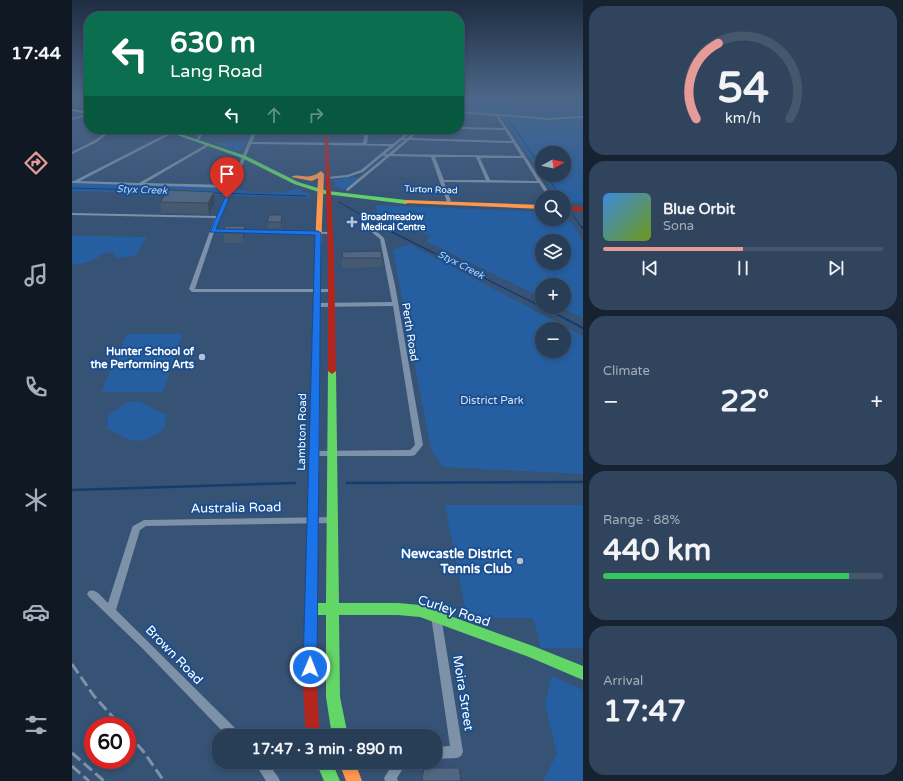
<!DOCTYPE html>
<html lang="en">
<head>
<meta charset="utf-8">
<style>
  body { margin:0; font-family:"Varela Round",sans-serif; background:#30455d; color:#f1f3f6; height:100vh; display:flex; flex-direction:column; font-size:15px; white-space:nowrap }
  * { box-sizing:border-box; margin:0 }
  p { font-size:13px; color:#a5aeba }
  .icon { flex:none; width:22px; height:22px; fill:none; stroke:currentColor; stroke-width:2; stroke-linecap:round; stroke-linejoin:round }
  .map { position:relative; flex:1; overflow:hidden }
  .panel { display:flex; flex-direction:column; gap:6px; padding:6px; background:#162230; width:320px }
  .panel>* { flex:none }
  .top-card { position:absolute; left:12px; top:12px; width:380px; height:122px; border-radius:16px; box-shadow:0 2px 6px #0003,0 0 0 1px #44576d; background:#0b6e4f; color:#fff; overflow:hidden }
  .needle { width:26px; rotate:82deg }
  .fabs { position:absolute; left:463px; top:146px; display:grid; gap:8px }
  .fabs a { display:grid; place-items:center; width:36px; height:36px; border-radius:50%; background:#283e57; box-shadow:0 2px 6px #0003,0 0 0 1px #44576d; font-size:20px }
  .speed { position:absolute; left:12px; top:717px; display:flex; gap:8px; font-size:20px; font-weight:700; text-align:center }
  .speed>* { display:grid; place-content:center; width:52px; height:52px; border-radius:50%; background:#283e57; box-shadow:0 2px 6px #0003,0 0 0 1px #44576d; line-height:1 }
  .speed .limit { border:6px solid #d22; background:#fff; color:#111 }
  .pin { position:absolute; display:grid; place-items:center; width:34px; height:34px; color:#fff; margin:-41px -17px; border-radius:50% 50% 50% 0; rotate:-45deg; box-shadow:0 0 4px #0007 }
  .pin .icon { rotate:45deg }
  .me { position:absolute; width:44px; margin:-22px; rotate:1deg; stroke-linejoin:round; filter:drop-shadow(0 0 3px #0008) }
  .turn { display:flex; align-items:center; gap:14px; height:84px; padding:0 20px; font-size:18px }
  .turn .icon { width:52px; height:52px; stroke-width:2.5 }
  .turn b { display:block; font-size:28px; line-height:34px }
  .lanes { display:flex; align-items:center; height:38px; padding:0 20px; background:#0003; justify-content:center; gap:20px; direction:ltr }
  .lanes .off { opacity:.35 }
  .big { font-size:30px; font-weight:700; line-height:1.1 }
  .panel .card { flex:1; display:flex; flex-direction:column; justify-content:center; gap:6px; min-width:0; padding:0 14px; border-radius:16px; background:#30455d }
  .panel .dial { align-items:center; gap:0 }
  .dial svg { height:104px; overflow:visible; fill:none; stroke:#44576d; stroke-width:7; stroke-linecap:round; text-anchor:middle }
  .dial text { fill:#f1f3f6; stroke:none }
  .song { display:flex; align-items:center; gap:12px }
  .cover { width:48px; height:48px; border-radius:6px; background:linear-gradient(135deg,hsl(210 70% 55%),hsl(80 70% 35%)) }
  .played { height:4px; border-radius:2px; background:linear-gradient(90deg,#e69b98 50%,#44576d 50%) }
  .keys { display:flex; justify-content:space-around; direction:ltr }
  .heat { display:flex; justify-content:space-between; align-items:center; font-size:22px; direction:ltr }
  .charge { height:6px; border-radius:3px; background:linear-gradient(90deg,#34c759 88%,#44576d 0) }
  .trip { position:absolute; left:140px; top:729px; width:230px; height:40px; border-radius:16px; background:#283e57; box-shadow:0 2px 6px #0003,0 0 0 1px #44576d; font-weight:700; line-height:40px; text-align:center }
  main { display:flex; flex:1; min-height:0 }
  .tab-bar { display:flex; flex-direction:column; width:72px; justify-content:space-around; align-items:center; background:#101923; color:#a5aeba }
  .tab-bar .icon { width:28px; height:28px }
  .tab-bar .selected { color:#e69b98 }
  .tab-bar b { font-size:18px; color:#f1f3f6 }
  .map>svg:first-child { display:block }
  .green { fill:#265fa1; fill-rule:evenodd }
  .lines { fill:none; stroke-linecap:round; stroke-linejoin:round }
  .stream-far3 { stroke:#153c6e; stroke-width:1 }
  .stream-far2 { stroke:#153c6e; stroke-width:1.5 }
  .stream-far1 { stroke:#153c6e; stroke-width:2 }
  .stream { stroke:#153c6e; stroke-width:2.5 }
  .street { fill:#7d92a8; fill-rule:evenodd }
  .fast { fill:#63d668; fill-rule:evenodd }
  .slow { fill:#ff974d; fill-rule:evenodd }
  .jam { fill:#b3261e; fill-rule:evenodd }
  .rail { stroke:#7e92a7; stroke-width:3; stroke-dasharray:11 4.5; stroke-linecap:butt }
  .wall { fill:#455971 }
  .shaded-wall { fill:#38485c }
  .building { fill:#506783; stroke:#38485c }
  .route { fill:#1a73e8; stroke:#114b97 }
  .poi-dot { fill:#b9c2ce; stroke:#1b4f8f; stroke-width:1.5 }
  .labels { text-anchor:middle; dominant-baseline:central; stroke-width:4; stroke-linejoin:round; paint-order:stroke }
  .far-street-label { font-size:9px; fill:#fff; stroke:#1b4f8f }
  .far-poi-label { font-size:9px; font-weight:bold; fill:#fff; stroke:#1b4f8f; text-anchor:start }
  .far-water-label { font-size:10px; font-style:italic; fill:#b5d3f5; stroke:#1b4f8f }
  .street-label { font-size:11px; fill:#fff; stroke:#1b4f8f }
  .poi-label { font-size:11px; font-weight:bold; fill:#fff; stroke:#1b4f8f; text-anchor:end }
  .park-label { font-size:11px; fill:#cfe3fa; stroke:#1b4f8f }
  .near-street-label { font-size:13px; fill:#fff; stroke:#1b4f8f }
  .near-poi-label { font-size:13px; font-weight:bold; fill:#fff; stroke:#1b4f8f; text-anchor:end }
</style>
</head>
<body>
<main>
<nav class="tab-bar">
<b>17:44</b>
<svg class="icon selected" aria-label="directions" viewBox="0 0 24 24"><path d="M12 3l9 9-9 9-9-9zM9 14v-3h6M13 9l2 2-2 2"/></svg>
<svg class="icon" aria-label="music" viewBox="0 0 24 24"><path d="M9 18V5l10-2v13"/><circle cx="6" cy="18" r="3"/><circle cx="16" cy="16" r="3"/></svg>
<svg class="icon" aria-label="phone" viewBox="0 0 24 24"><path d="M5 4h4l2 5-3 2q2 4 5 5l2-3 5 2v4C11 20 4 13 5 4z"/></svg>
<svg class="icon" aria-label="climate" viewBox="0 0 24 24"><path d="M12 3v18M4 7l16 10M4 17L20 7"/></svg>
<svg class="icon" aria-label="car" viewBox="0 0 24 24"><path d="M5 17H2v-5l4-1 3-4h7l3 4 3 1v5h-3M9 17h6M6 11h13"/><circle cx="7" cy="17" r="2"/><circle cx="17" cy="17" r="2"/></svg>
<svg class="icon" aria-label="filters" viewBox="0 0 24 24"><path d="M4 7h16M4 17h16"/><circle cx="9" cy="7" r="2"/><circle cx="15" cy="17" r="2"/></svg>
</nav>
<div class="map">
<svg width="511" height="781" viewBox="0 0 511 781">
  <rect width="100%" height="100%" fill="#365274"/>
  <path class="green" d="M387,95H490L511,107V116L473,118L387,111Z
    M429,117L476,121L511,119V203L492,202V197H485ZM470,153H492V175H470Z
    M152,141H173L167,152L141,143Z
    M282,177L287,179L271,190L263,186L262,179Z
    M0,182L156,188C176,192 205,196 224,188L237,194L239,198L0,191Z
    M304,205L470,212V219H492V213H493L511,241V318L487,307H492V285H470V298L354,241L358,237L356,234L333,230L306,217ZM470,241H492V263H470Z
    M0,236L75,237L64,255L44,259L42,252L28,254L26,258L13,263L0,265Z
    M337,244L511,336V474L372,467L359,450L321,250ZM470,329H492V351H470Z
    M55,334H110L91,392H29Z
    M68,401L94,415L93,428C67,448 61,442 35,428L36,415L56,402Z
    M373,505H511V648H469L461,618H395Z
    M480,676L511,690V781H471L485,754L473,705Z"/>
  <g class="lines">
    <path class="stream-far3" d="M420,95L433,114
      M1,108L17,100
      M435,117L470,169
      M474,175L489,197
      M0,188L97,191
      M141,193L235,196
      M267,202L310,227
      M501,215L509,227"/>
    <path class="stream-far2" d="M308,226L496,320
      M509,226L511,229"/>
    <path class="stream-far1" d="M494,319L511,328"/>
    <path class="stream" d="M275,483L511,482
      M0,490L223,483"/>
    <path class="street" d="M495,95H497L511,102V104Z
      M387,111L476,118L511,116V118L476,120L427,116L480,197H476L467,183L372,182L379,201L375,202L359,157L318,156L276,191L274,190V189L314,156H310L291,172L276,177L255,179L253,178L255,177L275,175L289,170L318,146L179,144L162,186L156,188L0,183V181H2L100,131L101,133L8,181L67,183L137,143L138,145L73,183L158,185L182,129H186L180,142L291,143L293,129H297L295,144H321L339,129H343L332,138H335L346,129H350L339,138L440,141L433,130L387,129V127L432,128L424,116L387,113ZM330,140H333L316,154H313ZM337,140L441,143L449,156L321,154ZM363,157H404L414,180H372ZM408,158H451L465,181L418,180Z
      M17,113V115L0,120V118Z
      M38,129H42L25,142L0,154V152L23,140Z
      M130,129H134L126,141H124Z
      M153,196L157,197L143,230L258,232L260,233L258,234L142,232L123,289H259L262,291L261,292H120L117,289L138,231L143,218L0,215V213L145,216Z
      M297,228H301L312,238L323,285L351,445L343,455L340,456H241L238,455L237,453L238,451L338,450L343,445L321,306L244,307L241,305L244,303L320,302L308,239L297,230Z
      M262,517L265,518L266,520L265,522L262,523L74,526L68,530L44,610L167,732L169,736H155L71,649L17,597L15,594L17,591C24,588 31,598 36,603L60,528L61,526L72,520Z
      M364,612L368,613L369,616L391,752L389,756L385,758L363,759V747L378,746L359,616L360,613Z
      M182,762H195L206,777L208,781H194Z
      M322,762H335L325,778L326,781H313L312,778Z"/>
    <path class="fast" d="M88,129H94L174,156L226,182L256,191L334,200L337,202L334,204L253,194L222,184L170,158Z
      M260,368L264,371L267,603H326L348,605L461,646L511,666V680L457,657L348,617L326,615H267L268,697L276,736H260L254,697V615H239L234,613L233,609L234,605L239,603H254L256,371Z
      M244,762H260L268,781H252Z"/>
    <path class="slow" d="M0,109L17,112V114L0,111Z
      M249,171L252,174L248,272L247,473L246,476H238L237,473L242,272L246,178L240,181L219,177C229,172 235,182 249,171Z
      M334,200L470,205V209L332,203L331,202Z
      M267,762H283L290,781H274Z"/>
    <path class="jam" d="M252,129H256L262,256L264,371L260,374L256,371V256Z
      M492,206L511,207V211L492,210Z
      M242,469L246,470L247,473L245,684L247,724L251,736H235L233,724L231,684L237,473L238,470Z"/>
    <path class="rail" d="M0,664L22,696L49,726
      M55,733L71,751L92,781
      M0,753L32,781
      M0,766L17,781"/>
  </g>
  <path class="wall" d="M142,192L143,203L137,214L89,213L88,202Z
    M210,221L209,228L196,229L195,222Z
    M173,226V236L172,243H152L151,233Z
    M270,252L310,258L309,267L270,268Z"/>
  <path class="shaded-wall" d="M142,192L143,203L137,214L136,203Z
    M210,215V221L209,228V222Z
    M173,226V236L172,243L171,233Z"/>
  <path class="building" d="M96,190L142,192L136,203L88,202Z
    M197,215H210L209,222H195Z
    M153,226H173L171,233H151Z
    M309,251L310,258H271L270,252Z
    M352,768H387L389,781H351L350,779Z"/>
  <linearGradient id="sky" x2="0" y2="1"><stop stop-color="#1e2d40"/><stop offset="0.47" stop-color="#4c6688"/><stop offset="1" stop-color="#4c6688" stop-opacity="0"/></linearGradient>
  <rect width="511" height="204" fill="url(#sky)"/>
  <path class="route" d="M153,197L157,198L144,229L246,231L249,233L245,667L243,671L238,673L233,671L231,667L243,235L138,232Z"/>
  <g class="poi-dot">
    <path d="M278 216h4v4h4v4h-4v4h-4v-4h-4v-4h4z"/>
    <circle cx="130" cy="357" r="4"/>
    <circle cx="448" cy="561" r="4"/>
  </g>
  <g class="labels">
    <g class="far-street-label">
      <text transform="translate(359 190) rotate(2)">Turton Road</text>
    </g>
    <g class="far-poi-label">
      <text x="289" y="217">Broadmeadow<tspan x="289" dy="10">Medical Centre</tspan></text>
    </g>
    <g class="far-water-label">
      <text transform="translate(70 190) rotate(2)">Styx Creek</text>
      <text transform="translate(389 265) rotate(27)">Styx Creek</text>
    </g>
    <g class="street-label">
      <text transform="translate(338 332) rotate(81)">Perth Road</text>
      <text transform="translate(230 432) rotate(-89)">Lambton Road</text>
    </g>
    <g class="poi-label">
      <text x="122" y="351">Hunter School of<tspan x="122" dy="13">the Performing Arts</tspan></text>
    </g>
    <g class="park-label">
      <text x="420" y="400">District Park</text>
    </g>
    <g class="near-street-label">
      <text transform="translate(164 508) rotate(-1)">Australia Road</text>
      <text transform="translate(382 611) rotate(18)">Curley Road</text>
      <text transform="translate(102 655) rotate(46)">Brown Road</text>
      <text transform="translate(391 693) rotate(81)">Moira Street</text>
    </g>
    <g class="near-poi-label">
      <text x="440" y="554">Newcastle District<tspan x="440" dy="15">Tennis Club</tspan></text>
    </g>
  </g>
</svg>
<div class="fabs">
<a><svg class="needle" viewBox="-14 -14 28 28"><path d="M0-13l5 13h-10z" fill="#e53935"/><path d="M0 13l5-13h-10z" fill="#a5aeba"/></svg></a>
<a><svg class="icon" aria-label="search" viewBox="0 0 24 24"><circle cx="10" cy="10" r="6"/><path d="M15 15l6 6"/></svg></a>
<a><svg class="icon" aria-label="layers" viewBox="0 0 24 24"><path d="M12 4l9 5-9 5-9-5zM3 14l9 5 9-5"/></svg></a>
<a>+</a>
<a>−</a>
</div>
<div class="speed"><div class="limit">60</div></div>
<div class="pin" style="left:155px;top:198px;background:#d93025"><svg class="icon" aria-label="arrive" viewBox="0 0 24 24"><path d="M6 21V4h12l-3 4 3 4H6"/></svg></div>
<svg class="me" style="left:238px;top:667px" viewBox="-20 -20 40 40"><circle r="17" fill="#1a73e8" stroke="#fff" stroke-width="3"/><path d="M0-11L8 9 0 5-8 9z" fill="#fff"/></svg>
<div class="trip">17:47 · 3 min · 890 m</div>
<div class="top-card">
<div class="turn"><svg class="icon" aria-label="left" viewBox="0 0 24 24"><path d="M17 20v-9H6M10 6l-5 5 5 5"/></svg><div><b>630 m</b>Lang Road</div></div>
<div class="lanes"><svg class="icon" aria-label="left" viewBox="0 0 24 24"><path d="M17 20v-9H6M10 6l-5 5 5 5"/></svg><svg class="icon off" aria-label="ahead" viewBox="0 0 24 24"><path d="M12 20V5M6 11l6-6 6 6"/></svg><svg class="icon off" aria-label="right" viewBox="0 0 24 24"><path d="M7 20v-9h11M14 6l5 5-5 5"/></svg></div>
</div>
</div>
<section class="panel">
<div class="card dial"><svg viewBox="0 0 100 80">
<path d="M14 69A42 42 0 1 1 86 69"/>
<path d="M14 69A42 42 0 0 1 31 11" stroke="#e69b98"/>
<text x="50" y="56" font-size="32" font-weight="700">54</text>
<text x="50" y="72" font-size="11">km/h</text>
</svg></div>
<div class="card">
<div class="song"><i class="cover"></i><div><b>Blue Orbit</b><p>Sona</p></div></div>
<div class="played"></div>
<div class="keys"><svg class="icon" aria-label="previous" viewBox="0 0 24 24"><path d="M18 5L8 12l10 7zM5 5v14"/></svg><svg class="icon" aria-label="pause" viewBox="0 0 24 24"><path d="M8 5v14M16 5v14"/></svg><svg class="icon" aria-label="next" viewBox="0 0 24 24"><path d="M6 5l10 7-10 7zM19 5v14"/></svg></div>
</div>
<div class="card"><p>Climate</p>
<div class="heat"><a>−</a><b class="big">22°</b><a>+</a></div>
</div>
<div class="card"><p>Range · 88%</p><b class="big">440 km</b><div class="charge"></div></div>
<div class="card"><p>Arrival</p><b class="big">17:47</b></div>
</section>
</main>
</body>
</html>
